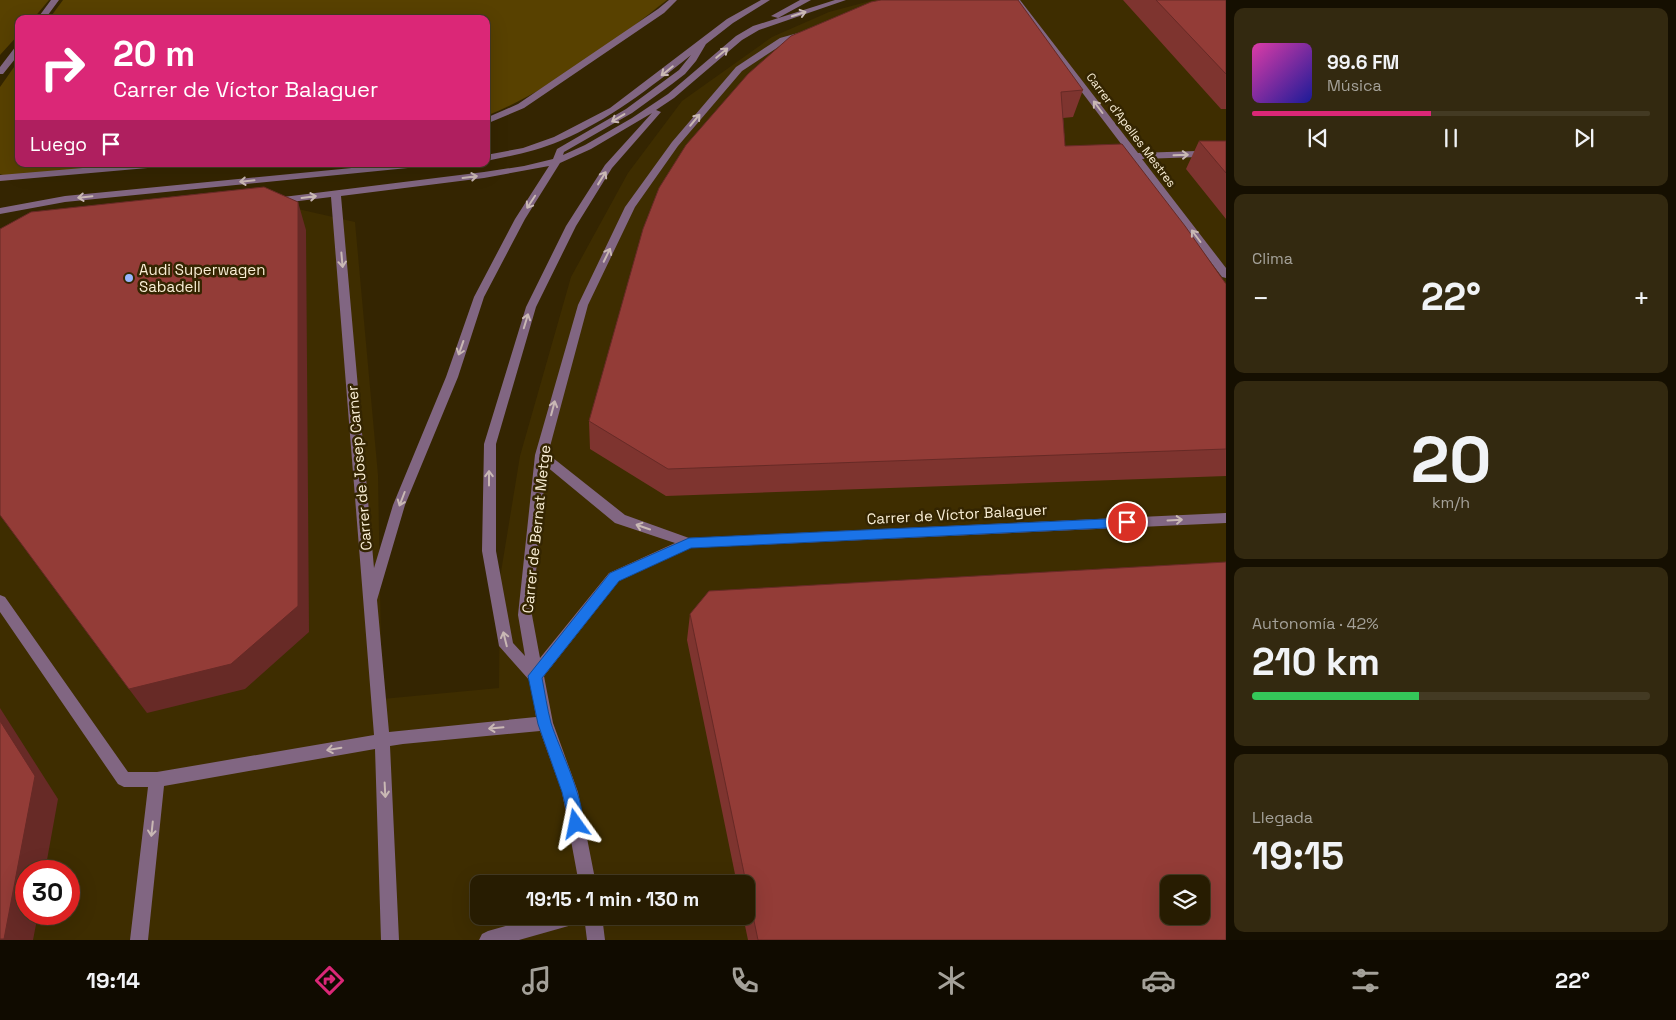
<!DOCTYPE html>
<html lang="es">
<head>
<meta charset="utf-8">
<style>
  body { margin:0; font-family:"Space Grotesk",sans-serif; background:#332910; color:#f1f3f6; height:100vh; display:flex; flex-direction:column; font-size:19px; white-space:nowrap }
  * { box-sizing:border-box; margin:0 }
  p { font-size:16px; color:#a4a199 }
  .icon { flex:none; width:28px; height:28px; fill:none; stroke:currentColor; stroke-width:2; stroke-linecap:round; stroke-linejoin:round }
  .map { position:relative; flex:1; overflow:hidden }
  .side { display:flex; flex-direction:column; gap:8px; padding:8px; background:#150f01; width:450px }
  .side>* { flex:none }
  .guide { position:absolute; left:15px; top:15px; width:475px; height:152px; border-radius:10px; box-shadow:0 5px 20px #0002,0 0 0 1px #433a23; background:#db2777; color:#fff; overflow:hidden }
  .controls { position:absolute; left:1160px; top:875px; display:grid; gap:10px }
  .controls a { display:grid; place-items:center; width:50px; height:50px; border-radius:10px; background:#271c01; box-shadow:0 5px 20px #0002,0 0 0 1px #433a23; font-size:25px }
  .speed { position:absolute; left:15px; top:860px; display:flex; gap:10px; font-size:25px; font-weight:700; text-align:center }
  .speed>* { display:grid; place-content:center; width:65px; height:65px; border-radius:50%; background:#271c01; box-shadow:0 5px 20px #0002,0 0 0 1px #433a23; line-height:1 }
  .speed .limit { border:8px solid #d22; background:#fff; color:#111 }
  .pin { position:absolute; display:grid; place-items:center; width:42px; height:42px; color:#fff; margin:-21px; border:2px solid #fff; border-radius:50%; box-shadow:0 1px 5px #0007 }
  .me { position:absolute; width:55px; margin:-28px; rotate:348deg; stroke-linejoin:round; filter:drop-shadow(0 0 4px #0008) }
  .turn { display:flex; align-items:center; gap:18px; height:105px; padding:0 15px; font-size:22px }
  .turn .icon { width:65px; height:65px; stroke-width:2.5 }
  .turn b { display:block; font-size:35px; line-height:42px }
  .then { display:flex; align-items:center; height:48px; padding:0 15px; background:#0003; gap:10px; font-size:19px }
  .big { font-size:38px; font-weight:600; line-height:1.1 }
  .side .widget { flex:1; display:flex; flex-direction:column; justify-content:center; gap:8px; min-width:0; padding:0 18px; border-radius:10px; background:#332910 }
  .side .dial { align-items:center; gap:0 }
  .dial b { font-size:65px; line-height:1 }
  .song { display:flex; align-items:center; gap:15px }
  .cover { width:60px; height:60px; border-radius:8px; background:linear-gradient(135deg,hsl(320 70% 55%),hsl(240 70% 35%)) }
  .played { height:5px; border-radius:2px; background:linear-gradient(90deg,#db2777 45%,#433a23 45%) }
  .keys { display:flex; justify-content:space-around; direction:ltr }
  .heat { display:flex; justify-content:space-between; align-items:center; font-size:28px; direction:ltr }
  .charge { height:8px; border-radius:4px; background:linear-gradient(90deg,#34c759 42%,#433a23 0) }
  .trip { position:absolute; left:470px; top:875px; width:285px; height:50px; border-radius:10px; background:#271c01; box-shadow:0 5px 20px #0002,0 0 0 1px #433a23; font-weight:600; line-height:50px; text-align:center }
  .dock { display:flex; height:80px; justify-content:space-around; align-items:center; background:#100b00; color:#a4a199 }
  .dock .icon { width:35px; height:35px }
  .dock .current { color:#db2777 }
  .dock b { font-size:22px; color:#f1f3f6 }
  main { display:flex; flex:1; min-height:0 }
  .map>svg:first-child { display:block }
  .built { fill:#3e2d00; fill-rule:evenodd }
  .green { fill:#584100 }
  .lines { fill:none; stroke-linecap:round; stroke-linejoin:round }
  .minor { fill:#816682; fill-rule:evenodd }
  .wall { fill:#7e342f }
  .shaded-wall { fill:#672a26 }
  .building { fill:#933c37; stroke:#672a26; fill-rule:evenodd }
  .oneway { stroke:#c9b8b4 }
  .route { fill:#1a73e8; stroke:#114b97 }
  .poi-dot { fill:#97b6fd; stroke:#342501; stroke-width:2 }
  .labels { text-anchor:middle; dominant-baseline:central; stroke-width:5; stroke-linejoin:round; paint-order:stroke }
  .far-street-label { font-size:12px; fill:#f9eed5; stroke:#342501 }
  .poi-label { font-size:15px; fill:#f9eed5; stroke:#342501; text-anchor:start }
  .street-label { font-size:15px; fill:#f9eed5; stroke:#342501 }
</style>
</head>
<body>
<main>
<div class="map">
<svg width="1226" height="940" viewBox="0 0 1226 940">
  <rect width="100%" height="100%" fill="#342501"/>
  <path class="built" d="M874,0H1226V940H0V242L276,204L355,222L378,475L382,699L499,688L500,578L520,456L571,277L628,173L682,101L772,37L829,12ZM26,871H69V914H26ZM479,884H746V916H479ZM1169,884H1201V916H1169Z"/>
  <path class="green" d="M0,0H49L33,19H19V34L0,55Z
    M63,0H667C615,41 548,92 486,116V19H49Z
    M19,60V164H131L6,176L0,174V87Z"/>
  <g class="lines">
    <path class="minor" d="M51,0H59L45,19H37Z
      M669,0H677L664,13L524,108L486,124V118L518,104L658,9Z
      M761,0H770L733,23L706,44L696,61L685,74L672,84L632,113L564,152L563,155L585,145L632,118L668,94L736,36L753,26L835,0H846L759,30L742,40L674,98L656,110L661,112L612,168L576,226L536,307L496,444V551L513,643L525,656L518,615L535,455L578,305L625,207L672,142L736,67L780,38L805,31H808V35L786,42L742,71L678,146L635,207L588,305L548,454L625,515L689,538L1226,513V523L690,548L619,581L544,676L553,723L578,792L596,884H579L562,792L540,731L403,744L390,746L399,940H381L375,749L164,786L148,940H130L148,787H124L118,784L0,612V595L5,597L128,772H157L374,735L331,197L275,204L270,201L275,198L484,172L524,166L553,159L557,149L626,109L679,70L691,55C650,88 609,120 560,141C537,151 511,156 486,161V155L523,148L554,137L610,108L727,19ZM652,113L605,165L566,226L526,307L484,444L482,551L499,646L530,681L536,717L389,732L377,600L405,505L458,377L484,297L525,219L560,163L591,149ZM549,166L515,219L474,297L446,377L393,505L374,568L341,196L484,178ZM546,466L615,523L675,543L609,573L540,658L532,615Z
      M800,0H811L778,18L771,16Z
      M1012,0H1020L1138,153L1226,150V156L1142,159L1226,268V278L1222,277Z
      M16,46H19V54L3,74H0V67Z
      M130,164H164L159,167L0,181V175Z
      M393,164H423L418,167L65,202L0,214V208L65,196Z
      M541,916H581L578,922L572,925L519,940H479L482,934L488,931Z
      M584,916H602L605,940H587Z"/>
  </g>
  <path class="wall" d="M1123,0H1226V109H1221Z
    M748,74L1083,90L1073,117L1063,118L1065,146L1226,284V476L666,496L590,449L589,421Z
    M1199,141H1226V219L1186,169Z
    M690,614L1226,940H748L743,916H746V884H737L687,640Z"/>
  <path class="shaded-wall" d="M298,202L306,230L309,632L245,689L147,713L129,689Z
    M0,708L58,799L45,871H26V914H38L33,940H0Z"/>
  <path class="building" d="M881,0H1018L1083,90L1061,92L1065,146L1122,144L1185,226L1226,284V449L668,469L589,421L643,229L659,188L686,145L748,74L791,36L871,2Z
    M1156,0H1226V74Z
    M1199,141H1226V173Z
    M264,187L298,202V606L231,664L129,689L0,515V229L31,212Z
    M1226,562V940H758L690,614L709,591ZM1169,884H1201V916H1169Z
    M0,721L35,776L4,939H0Z"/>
  <defs><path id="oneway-shaft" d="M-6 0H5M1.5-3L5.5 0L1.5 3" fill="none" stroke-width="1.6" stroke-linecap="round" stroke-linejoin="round" transform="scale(1.25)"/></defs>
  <g class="oneway">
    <use href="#oneway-shaft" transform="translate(799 14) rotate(-18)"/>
    <use href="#oneway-shaft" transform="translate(722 53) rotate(-40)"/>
    <use href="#oneway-shaft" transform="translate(667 71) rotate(141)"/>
    <use href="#oneway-shaft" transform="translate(1098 107) rotate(-127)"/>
    <use href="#oneway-shaft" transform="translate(618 118) rotate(149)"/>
    <use href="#oneway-shaft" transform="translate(695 120) rotate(-50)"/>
    <use href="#oneway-shaft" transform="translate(1181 155) rotate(-2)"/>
    <use href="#oneway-shaft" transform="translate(470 177) rotate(-7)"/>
    <use href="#oneway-shaft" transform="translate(602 178) rotate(-58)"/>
    <use href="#oneway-shaft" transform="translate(247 181) rotate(174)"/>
    <use href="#oneway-shaft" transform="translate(85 197) rotate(174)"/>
    <use href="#oneway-shaft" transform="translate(309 197) rotate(-7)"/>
    <use href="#oneway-shaft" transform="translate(531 202) rotate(123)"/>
    <use href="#oneway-shaft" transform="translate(1196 236) rotate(-127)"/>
    <use href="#oneway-shaft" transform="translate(607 255) rotate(-64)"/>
    <use href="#oneway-shaft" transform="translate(342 260) rotate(85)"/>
    <use href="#oneway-shaft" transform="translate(526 321) rotate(-73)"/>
    <use href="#oneway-shaft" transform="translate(461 348) rotate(109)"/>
    <use href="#oneway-shaft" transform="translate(553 408) rotate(-75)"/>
    <use href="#oneway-shaft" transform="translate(489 478) rotate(-90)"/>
    <use href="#oneway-shaft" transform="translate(402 499) rotate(111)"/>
    <use href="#oneway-shaft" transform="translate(1175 520) rotate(-3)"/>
    <use href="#oneway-shaft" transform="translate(643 527) rotate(-161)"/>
    <use href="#oneway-shaft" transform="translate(505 639) rotate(-104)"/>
    <use href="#oneway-shaft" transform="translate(496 728) rotate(175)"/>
    <use href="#oneway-shaft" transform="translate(334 749) rotate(170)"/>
    <use href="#oneway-shaft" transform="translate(385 790) rotate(87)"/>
    <use href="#oneway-shaft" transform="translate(152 829) rotate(96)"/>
  </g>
  <path class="route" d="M1127,518L1131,519L1133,522L1131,526L1127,527L691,548L619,581L542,678C545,693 547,708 551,723C558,746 590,809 581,829L576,831L571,829L562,792L538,724L528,676L610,573L689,538Z"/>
  <circle class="poi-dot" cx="129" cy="278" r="5"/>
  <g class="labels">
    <g class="far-street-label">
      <text transform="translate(1131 130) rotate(53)">Carrer d'Apelles Mestres</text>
    </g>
    <g class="poi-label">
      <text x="139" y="269">Audi Superwagen<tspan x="139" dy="17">Sabadell</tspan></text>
    </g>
    <g class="street-label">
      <text transform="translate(359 468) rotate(-95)">Carrer de Josep Carner</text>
      <text transform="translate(957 514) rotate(-3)">Carrer de Víctor Balaguer</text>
      <text transform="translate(536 529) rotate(-84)">Carrer de Bernat Metge</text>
    </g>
  </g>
</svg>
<div class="controls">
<a><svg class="icon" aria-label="layers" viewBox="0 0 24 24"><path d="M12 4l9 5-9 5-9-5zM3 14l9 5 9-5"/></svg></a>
</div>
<div class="speed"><div class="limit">30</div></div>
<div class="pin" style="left:1127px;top:522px;background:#d93025"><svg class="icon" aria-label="arrive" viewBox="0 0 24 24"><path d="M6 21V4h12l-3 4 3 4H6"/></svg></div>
<svg class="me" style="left:576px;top:824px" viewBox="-20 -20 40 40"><path d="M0-17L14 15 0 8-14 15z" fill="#1a73e8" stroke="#fff" stroke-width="4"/></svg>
<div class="trip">19:15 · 1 min · 130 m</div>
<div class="guide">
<div class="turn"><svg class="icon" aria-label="right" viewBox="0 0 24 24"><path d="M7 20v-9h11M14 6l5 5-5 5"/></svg><div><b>20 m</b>Carrer de Víctor Balaguer</div></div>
<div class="then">Luego<svg class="icon" aria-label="arrive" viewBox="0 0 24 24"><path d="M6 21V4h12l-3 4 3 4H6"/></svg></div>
</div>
</div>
<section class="side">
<div class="widget">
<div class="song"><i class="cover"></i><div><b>99.6 FM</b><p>Música</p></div></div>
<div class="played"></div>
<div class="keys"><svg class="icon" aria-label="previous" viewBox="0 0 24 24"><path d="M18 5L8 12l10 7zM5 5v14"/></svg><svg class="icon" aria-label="pause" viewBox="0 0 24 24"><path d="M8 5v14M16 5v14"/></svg><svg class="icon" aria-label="next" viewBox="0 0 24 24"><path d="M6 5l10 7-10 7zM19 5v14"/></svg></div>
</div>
<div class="widget"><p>Clima</p>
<div class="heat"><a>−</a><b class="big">22°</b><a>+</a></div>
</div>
<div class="widget dial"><b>20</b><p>km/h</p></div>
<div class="widget"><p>Autonomía · 42%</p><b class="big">210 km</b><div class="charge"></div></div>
<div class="widget"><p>Llegada</p><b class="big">19:15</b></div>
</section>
</main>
<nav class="dock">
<b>19:14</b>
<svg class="icon current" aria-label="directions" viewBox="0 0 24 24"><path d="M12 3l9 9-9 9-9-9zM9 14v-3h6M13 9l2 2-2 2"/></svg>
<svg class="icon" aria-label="music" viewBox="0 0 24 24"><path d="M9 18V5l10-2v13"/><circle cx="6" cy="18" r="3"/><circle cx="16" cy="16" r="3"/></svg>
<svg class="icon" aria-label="phone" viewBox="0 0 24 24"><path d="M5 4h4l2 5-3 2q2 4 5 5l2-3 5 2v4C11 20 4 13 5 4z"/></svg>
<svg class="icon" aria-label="climate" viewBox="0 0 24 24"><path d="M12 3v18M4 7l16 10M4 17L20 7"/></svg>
<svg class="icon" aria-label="car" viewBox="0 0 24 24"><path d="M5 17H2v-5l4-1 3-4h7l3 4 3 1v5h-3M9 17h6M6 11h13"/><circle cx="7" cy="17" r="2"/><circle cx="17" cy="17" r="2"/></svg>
<svg class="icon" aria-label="filters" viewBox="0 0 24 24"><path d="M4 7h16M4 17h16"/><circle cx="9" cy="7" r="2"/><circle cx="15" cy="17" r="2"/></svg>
<b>22°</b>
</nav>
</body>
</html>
